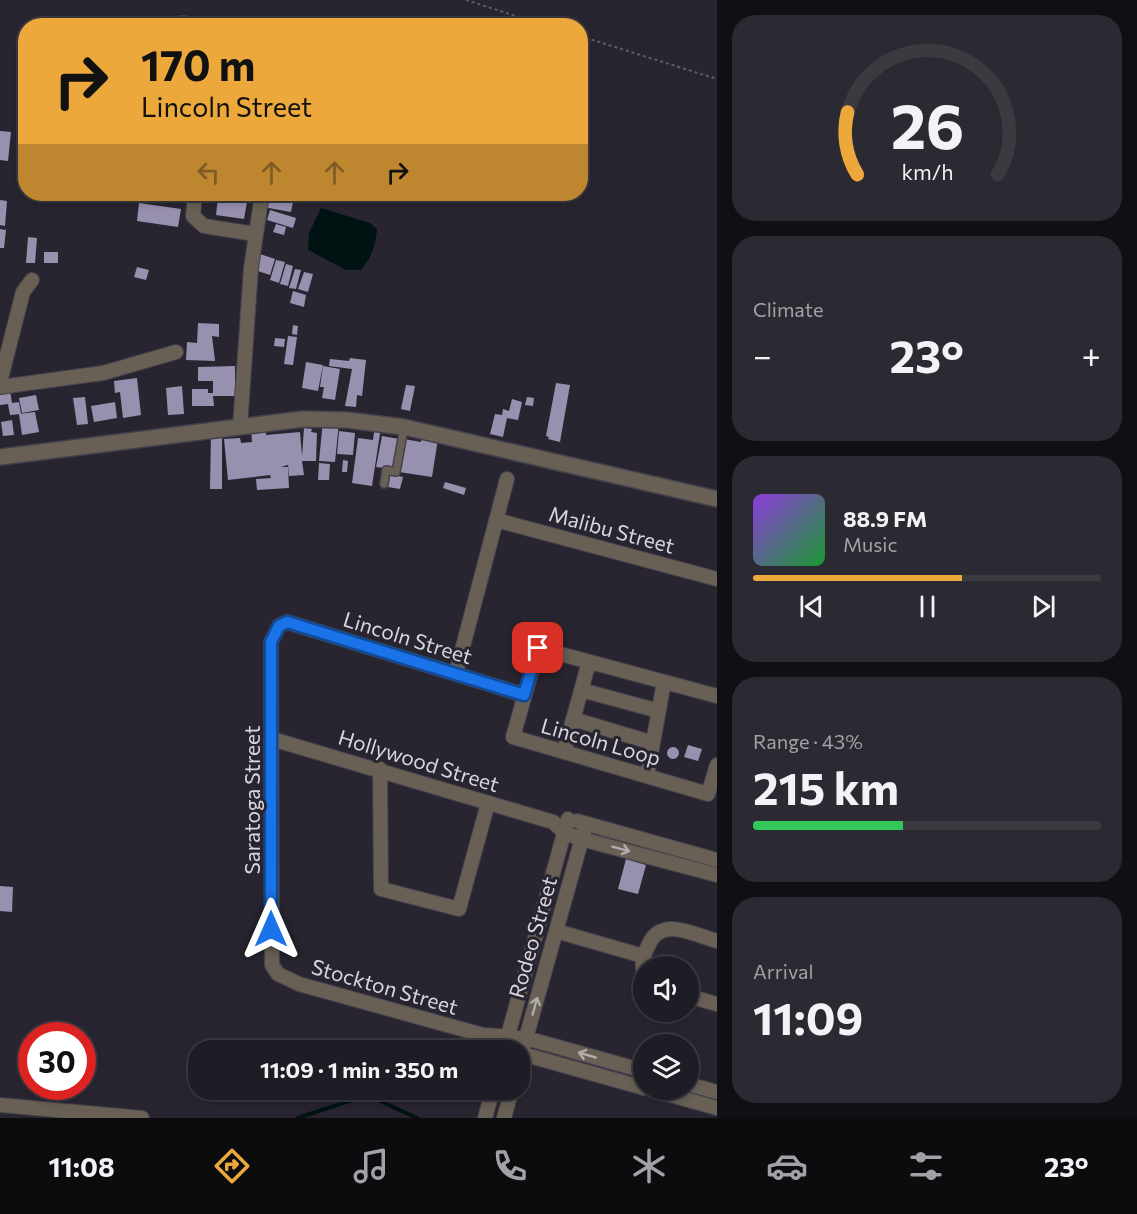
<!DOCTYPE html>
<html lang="en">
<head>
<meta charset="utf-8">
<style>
  body { margin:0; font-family:Commissioner,sans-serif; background:#2b2931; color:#f1f3f6; height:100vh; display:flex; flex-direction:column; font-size:22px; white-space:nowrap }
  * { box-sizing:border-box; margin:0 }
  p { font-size:20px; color:#a1a1a6 }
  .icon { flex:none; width:33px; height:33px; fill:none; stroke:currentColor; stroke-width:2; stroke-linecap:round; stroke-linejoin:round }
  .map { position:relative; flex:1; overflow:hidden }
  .side { display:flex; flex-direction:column; gap:15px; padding:15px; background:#100f14; width:420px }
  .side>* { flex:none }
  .banner { position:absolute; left:18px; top:18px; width:570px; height:183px; border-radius:24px; box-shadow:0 3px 9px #0003,0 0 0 2px #3c3a41; background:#eda83b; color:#111; overflow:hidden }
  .tools { position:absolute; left:633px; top:956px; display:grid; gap:12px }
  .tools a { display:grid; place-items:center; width:66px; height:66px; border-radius:50%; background:#1e1c24; box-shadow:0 3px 9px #0003,0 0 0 2px #3c3a41; font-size:30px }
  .speed { position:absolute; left:18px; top:1022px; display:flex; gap:12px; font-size:30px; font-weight:700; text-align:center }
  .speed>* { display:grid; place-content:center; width:78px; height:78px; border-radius:50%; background:#1e1c24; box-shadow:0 3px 9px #0003,0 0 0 2px #3c3a41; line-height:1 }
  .speed .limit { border:9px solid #d22; background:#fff; color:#111 }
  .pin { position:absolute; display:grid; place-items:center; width:51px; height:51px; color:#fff; margin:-26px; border-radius:12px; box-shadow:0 3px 9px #0006 }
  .me { position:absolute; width:66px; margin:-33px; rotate:0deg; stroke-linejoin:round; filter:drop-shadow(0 0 4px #0008) }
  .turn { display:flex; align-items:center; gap:21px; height:126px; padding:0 24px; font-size:27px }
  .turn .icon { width:78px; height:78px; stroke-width:2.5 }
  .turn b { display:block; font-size:42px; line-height:51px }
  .lanes { display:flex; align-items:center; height:57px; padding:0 24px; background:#0003; justify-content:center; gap:30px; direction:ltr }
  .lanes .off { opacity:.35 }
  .big { font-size:45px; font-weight:700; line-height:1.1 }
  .side .tile { flex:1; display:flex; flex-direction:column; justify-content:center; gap:9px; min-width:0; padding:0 21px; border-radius:24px; background:#2b2931 }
  .side .dial { align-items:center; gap:0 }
  .dial svg { height:156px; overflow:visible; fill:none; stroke:#3c3a41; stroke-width:7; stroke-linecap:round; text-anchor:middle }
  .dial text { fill:#f1f3f6; stroke:none }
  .song { display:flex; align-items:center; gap:18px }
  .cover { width:72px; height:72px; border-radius:9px; background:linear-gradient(135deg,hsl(270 70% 55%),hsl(130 70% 35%)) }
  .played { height:6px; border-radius:3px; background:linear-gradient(90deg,#eda83b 60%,#3c3a41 60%) }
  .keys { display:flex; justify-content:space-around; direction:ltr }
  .heat { display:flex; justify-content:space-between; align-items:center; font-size:33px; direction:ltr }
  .charge { height:9px; border-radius:4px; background:linear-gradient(90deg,#34c759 43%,#3c3a41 0) }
  .trip { position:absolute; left:188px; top:1040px; width:342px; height:60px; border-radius:24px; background:#1e1c24; box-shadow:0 3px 9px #0003,0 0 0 2px #3c3a41; font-weight:700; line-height:60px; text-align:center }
  .tab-bar { display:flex; height:96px; justify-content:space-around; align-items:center; background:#0c0b0e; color:#a1a1a6 }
  .tab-bar .icon { width:42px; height:42px }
  .tab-bar .active { color:#eda83b }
  .tab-bar b { font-size:27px; color:#f1f3f6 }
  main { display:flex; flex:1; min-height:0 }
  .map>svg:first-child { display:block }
  .water { fill:#011213 }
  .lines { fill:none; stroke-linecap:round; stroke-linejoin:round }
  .stream { stroke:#011213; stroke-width:4 }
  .building { fill:#9890af }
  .service-casing { stroke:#44414c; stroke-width:10 }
  .minor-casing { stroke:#44414c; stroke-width:16 }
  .tertiary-casing { stroke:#44414c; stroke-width:18 }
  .path { stroke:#5f5d66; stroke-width:2; stroke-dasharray:3 3; stroke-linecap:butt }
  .service { stroke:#686055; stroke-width:7 }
  .minor { stroke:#686055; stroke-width:14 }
  .tertiary { stroke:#686055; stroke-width:15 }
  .oneway { stroke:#b1adad }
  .route-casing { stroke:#114b97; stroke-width:15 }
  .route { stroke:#1a73e8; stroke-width:10 }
  .labels { text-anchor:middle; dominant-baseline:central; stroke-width:6; stroke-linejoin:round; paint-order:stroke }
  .street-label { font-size:21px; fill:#d8d6dd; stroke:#282530 }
</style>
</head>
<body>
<main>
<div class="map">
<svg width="717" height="1118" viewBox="0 0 717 1118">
  <rect width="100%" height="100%" fill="#282530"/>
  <path class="water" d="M321,208L370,223L377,229C376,245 371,258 361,270H346L308,250L309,233Z"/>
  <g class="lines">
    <path class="stream" d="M298,1118L367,1095L417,1118"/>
  </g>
  <path class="building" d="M0,131L11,132L8,161L0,160Z
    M265,194L294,197L291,212L263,207Z
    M294,194H310L308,198Z
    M218,197L247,202L244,219L216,215Z
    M0,200L7,201L5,226L0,225Z
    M139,203L181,209L178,227L137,221Z
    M270,210L296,218L293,228L267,220Z
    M276,224L286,227L284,235L273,232Z
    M0,229L6,230L4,248H0Z
    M28,237L37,238L35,263H26Z
    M44,252H58V263H44Z
    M257,253L275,259L270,275L252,269Z
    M276,260L285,262L279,283L270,280Z
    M286,264L293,266L288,286L280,284Z
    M137,267L149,270L146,280L134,277Z
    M295,269L301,270L296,289L289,288Z
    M304,272L313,274L308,292L298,289Z
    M293,291L306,295L304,307L290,303Z
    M198,323L219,324V337L212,336L215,361L186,360L187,342L197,343Z
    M293,325L298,326L297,335L292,334Z
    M288,336L297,337L293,365L284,364Z
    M275,338L285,339L284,347L274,346Z
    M350,358L366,360L362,396L357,395L356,407L345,406L352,369L329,366L330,359L349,361Z
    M306,362L323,365L318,391L302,388Z
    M235,366V396H213L214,406H192V389H208V393H213V381H198V367Z
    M323,366L340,369L335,400L322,398L324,387H320Z
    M137,378L141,415L123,418L120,392L115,393L114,381Z
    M556,383L570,385L560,442L548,439L549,437L546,436Z
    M406,385L415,386L410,411L401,409Z
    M182,386L184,414L168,415L166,388Z
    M10,391L12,403L19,402L21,414L10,415L8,404L0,405V393Z
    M36,395L39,410L22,413L19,398Z
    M85,397L88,424L77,425L73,398Z
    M527,397L534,398L533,406L525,405Z
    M512,399L522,402L518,420L507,418L503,437L490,434L495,414L502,415L503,409L509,411Z
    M115,402L117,418L94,422L91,406Z
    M35,412L39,432L22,435L19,414Z
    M12,420L14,435L3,436L1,422Z
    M323,420L339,422L335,462L319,461Z
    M375,426L381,427L372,486L352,483L358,438L373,440Z
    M266,428V435L300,432L302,456L304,428L312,429L311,432L317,433L316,461H302L304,475L289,476L288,465L281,467H288L289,488L257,490L256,479L271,478L270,475L228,480L224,439L240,438L241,443L252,442L251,429Z
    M339,431L355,433L353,455L337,454Z
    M211,434H222V489H210Z
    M382,436L399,439L394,469L376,467Z
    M422,437L438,439L432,477L399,472L404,439L421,442Z
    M343,460L348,461L347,472H342Z
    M319,463L330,464L329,480H318Z
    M390,474L403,477L400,489L388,487Z
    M445,482L466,488L464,495L443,488Z
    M688,745L702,749L698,761L684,757Z
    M667 753a6 6 0 1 1 12 0a6 6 0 1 1-12 0Z
    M626,859L646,865L638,894L618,889Z
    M0,886L13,887L12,912L0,911Z"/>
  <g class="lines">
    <g class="service-casing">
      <path id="service" d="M384,484L386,470L396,472L404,428"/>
    </g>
    <g class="minor-casing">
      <path id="minor" d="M157,26L184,23
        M195,194L193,216L204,226L255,234
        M0,382L23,292L32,280
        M0,387L103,373L176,352
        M240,427L251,268L262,194
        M496,520L717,579
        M456,673L507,479
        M581,690L659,711
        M524,695L287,622L279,626L271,642L272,965L278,974L299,984L483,1035L526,1038L644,1071
        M717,696L538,648L513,737L708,794L717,765
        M573,719L653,743
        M272,739L553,822L565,833L581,839L717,875
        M564,752L589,662
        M380,769L381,889L459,909L488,803
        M647,776L664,682
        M577,821L717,860
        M556,931L643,956
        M644,976C641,963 643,956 649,944C662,916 694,935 717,941
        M688,996L717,1004
        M504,1050L568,819
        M519,1053L644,1088
        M519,1063L586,824
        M688,1084L717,1092
        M649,1089L717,1108
        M0,1105L142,1118
        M485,1118L493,1089
        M504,1118L512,1089"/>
    </g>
    <g class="tertiary-casing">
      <path id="tertiary" d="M0,457L303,419L347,420L404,427L717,499"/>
    </g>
    <path class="path" d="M466,0L547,26
      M580,36L717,79"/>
    <use href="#service" class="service"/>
    <use href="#minor" class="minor"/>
    <use href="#tertiary" class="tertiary"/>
  </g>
  <defs><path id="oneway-shaft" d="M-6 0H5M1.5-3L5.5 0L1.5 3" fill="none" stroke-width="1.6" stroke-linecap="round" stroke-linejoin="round" transform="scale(1.5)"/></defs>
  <g class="oneway">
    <use href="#oneway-shaft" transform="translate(621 849) rotate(15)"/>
    <use href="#oneway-shaft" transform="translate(535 1006) rotate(-74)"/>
    <use href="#oneway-shaft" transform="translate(587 1055) rotate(-164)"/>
  </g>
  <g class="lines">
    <g class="route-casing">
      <path id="route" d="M271,929V642L279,626L287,622L297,625L524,695L538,648"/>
    </g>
    <use href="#route" class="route"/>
  </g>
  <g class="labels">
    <g class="street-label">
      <text transform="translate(612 529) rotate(15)">Malibu Street</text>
      <text transform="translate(408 637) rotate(17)">Lincoln Street</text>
      <text transform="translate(601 741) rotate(16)">Lincoln Loop</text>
      <text transform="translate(419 760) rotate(17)">Hollywood Street</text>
      <text transform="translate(251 800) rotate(-90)">Saratoga Street</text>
      <text transform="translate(532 937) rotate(-74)">Rodeo Street</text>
      <text transform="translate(385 986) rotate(16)">Stockton Street</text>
    </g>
  </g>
</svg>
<div class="tools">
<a><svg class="icon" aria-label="sound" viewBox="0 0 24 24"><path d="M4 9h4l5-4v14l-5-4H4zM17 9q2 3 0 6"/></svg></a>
<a><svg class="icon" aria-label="layers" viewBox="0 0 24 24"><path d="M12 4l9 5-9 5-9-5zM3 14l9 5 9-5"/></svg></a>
</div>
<div class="speed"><div class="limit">30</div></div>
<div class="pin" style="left:538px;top:648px;background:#d93025"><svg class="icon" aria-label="arrive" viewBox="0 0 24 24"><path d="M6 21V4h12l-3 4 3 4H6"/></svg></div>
<svg class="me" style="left:271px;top:929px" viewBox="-20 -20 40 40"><path d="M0-17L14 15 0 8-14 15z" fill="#1a73e8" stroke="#fff" stroke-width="4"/></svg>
<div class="trip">11:09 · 1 min · 350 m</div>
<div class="banner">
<div class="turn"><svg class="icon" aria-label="right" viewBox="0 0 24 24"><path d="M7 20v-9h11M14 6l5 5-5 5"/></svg><div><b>170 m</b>Lincoln Street</div></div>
<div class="lanes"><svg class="icon off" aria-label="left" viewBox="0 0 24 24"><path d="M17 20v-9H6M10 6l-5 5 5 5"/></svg><svg class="icon off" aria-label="ahead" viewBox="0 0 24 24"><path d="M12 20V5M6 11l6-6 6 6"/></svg><svg class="icon off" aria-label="ahead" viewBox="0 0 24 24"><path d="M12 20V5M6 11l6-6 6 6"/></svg><svg class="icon" aria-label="right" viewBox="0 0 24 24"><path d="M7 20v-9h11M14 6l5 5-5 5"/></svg></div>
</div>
</div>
<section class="side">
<div class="tile dial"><svg viewBox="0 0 100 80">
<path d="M14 69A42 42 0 1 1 86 69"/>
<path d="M14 69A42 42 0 0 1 9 37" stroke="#eda83b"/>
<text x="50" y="56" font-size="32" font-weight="700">26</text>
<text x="50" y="72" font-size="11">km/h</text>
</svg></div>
<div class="tile"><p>Climate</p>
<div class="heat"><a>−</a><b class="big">23°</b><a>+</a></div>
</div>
<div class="tile">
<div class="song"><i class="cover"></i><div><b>88.9 FM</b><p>Music</p></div></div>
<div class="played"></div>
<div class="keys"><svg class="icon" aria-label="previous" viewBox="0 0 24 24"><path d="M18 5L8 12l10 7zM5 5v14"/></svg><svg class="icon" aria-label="pause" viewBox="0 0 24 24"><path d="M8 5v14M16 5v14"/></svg><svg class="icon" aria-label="next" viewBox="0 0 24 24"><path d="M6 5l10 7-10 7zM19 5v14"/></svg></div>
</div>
<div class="tile"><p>Range · 43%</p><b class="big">215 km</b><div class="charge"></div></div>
<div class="tile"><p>Arrival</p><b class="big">11:09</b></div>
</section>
</main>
<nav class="tab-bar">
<b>11:08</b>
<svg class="icon active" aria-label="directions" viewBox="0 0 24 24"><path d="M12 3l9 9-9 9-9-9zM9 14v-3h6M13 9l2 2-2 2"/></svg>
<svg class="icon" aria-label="music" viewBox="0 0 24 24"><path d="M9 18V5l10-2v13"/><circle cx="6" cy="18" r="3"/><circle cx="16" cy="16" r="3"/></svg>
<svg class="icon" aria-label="phone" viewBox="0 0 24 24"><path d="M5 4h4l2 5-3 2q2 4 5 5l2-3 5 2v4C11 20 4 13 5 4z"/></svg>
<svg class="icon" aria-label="climate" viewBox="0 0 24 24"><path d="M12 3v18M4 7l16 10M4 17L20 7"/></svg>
<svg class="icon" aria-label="car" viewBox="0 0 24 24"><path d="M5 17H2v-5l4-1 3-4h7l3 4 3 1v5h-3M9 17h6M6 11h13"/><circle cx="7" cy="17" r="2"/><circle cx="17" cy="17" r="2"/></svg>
<svg class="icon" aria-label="filters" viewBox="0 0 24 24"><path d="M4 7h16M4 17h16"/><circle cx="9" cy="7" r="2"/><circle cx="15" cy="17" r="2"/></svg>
<b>23°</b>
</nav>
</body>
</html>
